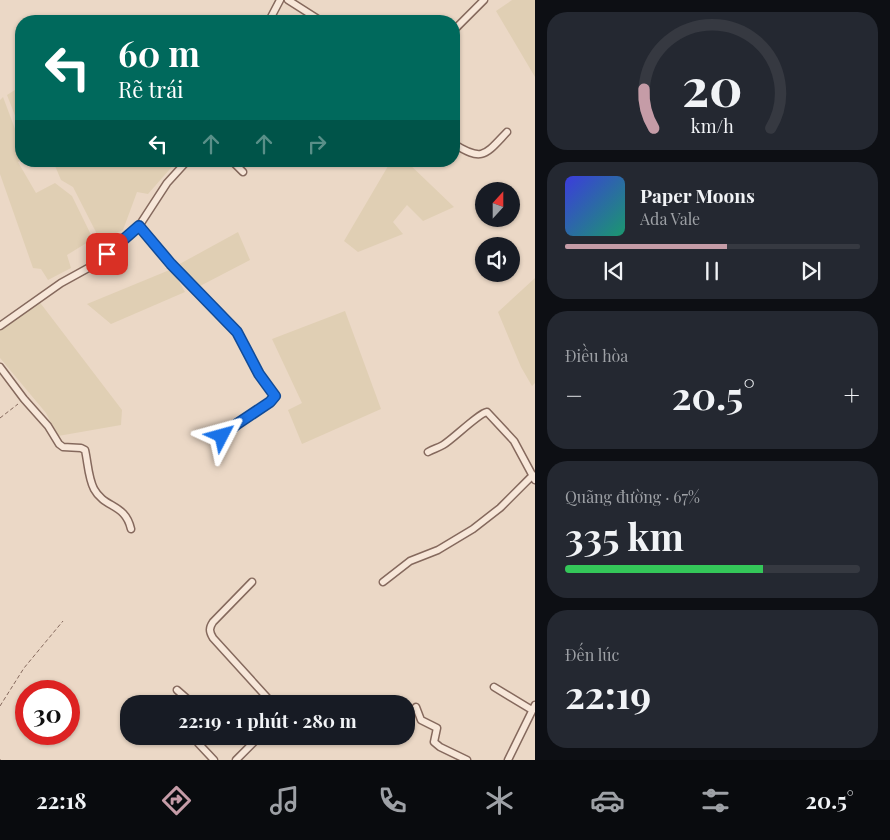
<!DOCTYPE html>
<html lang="vi">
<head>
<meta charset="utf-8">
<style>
  body { margin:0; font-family:"Playfair Display",serif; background:#242831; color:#f1f3f6; height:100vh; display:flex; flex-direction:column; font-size:19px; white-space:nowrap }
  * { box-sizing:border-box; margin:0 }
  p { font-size:16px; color:#9ea1a6 }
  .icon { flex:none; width:28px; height:28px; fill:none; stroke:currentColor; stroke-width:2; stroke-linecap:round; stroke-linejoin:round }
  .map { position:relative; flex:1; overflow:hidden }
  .panel { display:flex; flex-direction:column; gap:12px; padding:12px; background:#0d0f14; width:355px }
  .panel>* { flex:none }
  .guide { position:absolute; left:15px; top:15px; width:445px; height:152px; border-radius:20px; box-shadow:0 1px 4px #0004; background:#00695c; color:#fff; overflow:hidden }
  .needle { width:32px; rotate:21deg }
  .tools { position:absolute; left:475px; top:182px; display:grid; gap:10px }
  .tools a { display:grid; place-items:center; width:45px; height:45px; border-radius:50%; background:#171b24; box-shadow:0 1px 4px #0004; font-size:25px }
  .speed { position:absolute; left:15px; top:680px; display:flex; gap:10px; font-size:25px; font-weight:700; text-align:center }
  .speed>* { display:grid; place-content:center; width:65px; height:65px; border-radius:50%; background:#171b24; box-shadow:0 1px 4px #0004; line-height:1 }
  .speed .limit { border:8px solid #d22; background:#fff; color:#111 }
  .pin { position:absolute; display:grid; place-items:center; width:42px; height:42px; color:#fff; margin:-21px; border-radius:10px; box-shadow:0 2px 8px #0006 }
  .me { position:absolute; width:55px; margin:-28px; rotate:51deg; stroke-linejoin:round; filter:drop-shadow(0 0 4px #0008) }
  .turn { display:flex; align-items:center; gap:18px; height:105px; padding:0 20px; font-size:22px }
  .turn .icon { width:65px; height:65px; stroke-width:2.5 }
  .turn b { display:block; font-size:35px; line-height:42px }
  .lanes { display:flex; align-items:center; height:48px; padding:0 20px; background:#0003; justify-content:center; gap:25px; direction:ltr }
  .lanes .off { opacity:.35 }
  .big { font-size:38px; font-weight:700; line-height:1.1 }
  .panel .widget { flex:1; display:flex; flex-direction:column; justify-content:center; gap:8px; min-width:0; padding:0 18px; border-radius:20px; background:#242831 }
  .panel .dial { align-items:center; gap:0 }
  .dial svg { height:130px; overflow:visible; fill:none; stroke:#363941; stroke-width:7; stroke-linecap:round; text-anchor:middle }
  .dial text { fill:#f1f3f6; stroke:none }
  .song { display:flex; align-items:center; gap:15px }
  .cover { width:60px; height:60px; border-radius:8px; background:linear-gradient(135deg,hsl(240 70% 55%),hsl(160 70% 35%)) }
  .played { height:5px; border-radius:2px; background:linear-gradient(90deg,#c59ca7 55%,#363941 55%) }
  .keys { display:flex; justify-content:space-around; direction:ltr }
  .heat { display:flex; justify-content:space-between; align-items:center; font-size:28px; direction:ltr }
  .charge { height:8px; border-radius:4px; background:linear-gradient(90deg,#34c759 67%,#363941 0) }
  .trip { position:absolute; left:120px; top:695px; width:295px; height:50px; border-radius:20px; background:#171b24; box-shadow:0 1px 4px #0004; font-weight:700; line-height:50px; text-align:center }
  .menu { display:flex; height:80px; justify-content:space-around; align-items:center; background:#090b0e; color:#9ea1a6 }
  .menu .icon { width:35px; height:35px }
  .menu .active { color:#c59ca7 }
  .menu b { font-size:22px; color:#f1f3f6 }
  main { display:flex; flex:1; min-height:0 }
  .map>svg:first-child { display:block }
  .farmland { fill:#e0cfb4 }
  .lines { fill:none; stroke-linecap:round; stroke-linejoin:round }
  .minor-casing { stroke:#85695d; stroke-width:9 }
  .path { stroke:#85695d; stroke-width:1; stroke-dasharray:4 2.5; stroke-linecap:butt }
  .minor { stroke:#f7e7d9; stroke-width:6 }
  .route-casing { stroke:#114b97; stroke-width:12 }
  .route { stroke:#1a73e8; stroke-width:9 }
</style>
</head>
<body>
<main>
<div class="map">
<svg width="535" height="760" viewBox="0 0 535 760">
  <rect width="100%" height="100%" fill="#ebd8c6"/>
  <path class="farmland" d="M512,0H535V77L496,11Z
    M21,86V131L7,95Z
    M3,97L18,137H21V160L18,162L36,193L55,183L72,196L93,239L67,255L71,268L48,280L41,269L33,268L0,174V100Z
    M53,161H177L148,194L137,192L123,230L100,240L73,187L61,180Z
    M391,161H406L454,207L423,221L407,205L393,222L403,234L358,252L344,241Z
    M238,232L250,260L200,286L176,266Z
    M172,269L185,292L111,324L87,304Z
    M535,278V383L532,386L521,367L498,312Z
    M35,296L122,410L121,425L58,436L46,413L0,358V324Z
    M345,311L381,409L302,444L288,410L302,403L272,339Z"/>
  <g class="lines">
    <g class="minor-casing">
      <path id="minor" d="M288,0L321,21
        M269,21L280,0
        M454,30L484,0
        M454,144C483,162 485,155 507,132
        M187,161L167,183L139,226L171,264L237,332L259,374L275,396L270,402L237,424L222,437
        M232,161L243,172
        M0,326L61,283L90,267L129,236L139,226
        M0,367L24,399L48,426L59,444L63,447L81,448L85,450C88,463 88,477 94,489C105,509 125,503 131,529
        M428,452C433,449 438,448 443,445C453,439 479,413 487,412L514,441L535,480
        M252,582L213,622C209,628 209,631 213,638L273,704
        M383,582L410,561L438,550L473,529L500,508L533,475
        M494,687L532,710
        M177,690L193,704
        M416,707L421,720L437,728L434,742L440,747L467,760
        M199,736L198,743L214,760
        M236,760L260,736
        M508,760L535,705"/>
    </g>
    <path class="path" d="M0,418L18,404
      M0,706L24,668L63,621
      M0,759V760"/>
    <use href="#minor" class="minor"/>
  </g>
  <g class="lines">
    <g class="route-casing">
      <path id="route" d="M107,254L139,226L171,264L237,332L259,374L275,396L270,402L237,424L222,436"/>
    </g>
    <use href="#route" class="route"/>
  </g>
</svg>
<div class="tools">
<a><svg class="needle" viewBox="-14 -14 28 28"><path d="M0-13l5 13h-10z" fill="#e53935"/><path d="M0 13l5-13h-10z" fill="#9ea1a6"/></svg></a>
<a><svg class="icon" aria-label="sound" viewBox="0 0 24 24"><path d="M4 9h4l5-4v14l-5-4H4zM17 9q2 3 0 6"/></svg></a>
</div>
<div class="speed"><div class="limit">30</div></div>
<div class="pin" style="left:107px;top:254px;background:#d93025"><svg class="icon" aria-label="arrive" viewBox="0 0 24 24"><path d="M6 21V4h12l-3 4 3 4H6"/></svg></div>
<svg class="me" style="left:222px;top:436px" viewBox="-20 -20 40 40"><path d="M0-17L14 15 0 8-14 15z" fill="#1a73e8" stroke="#fff" stroke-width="4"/></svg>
<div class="trip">22:19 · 1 phút · 280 m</div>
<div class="guide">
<div class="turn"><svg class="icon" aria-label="left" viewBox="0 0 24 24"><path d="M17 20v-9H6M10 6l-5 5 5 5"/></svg><div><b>60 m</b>Rẽ trái</div></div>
<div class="lanes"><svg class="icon" aria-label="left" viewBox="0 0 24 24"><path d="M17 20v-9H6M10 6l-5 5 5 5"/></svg><svg class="icon off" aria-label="ahead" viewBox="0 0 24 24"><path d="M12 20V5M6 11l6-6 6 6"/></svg><svg class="icon off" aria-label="ahead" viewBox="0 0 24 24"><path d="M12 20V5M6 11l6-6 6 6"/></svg><svg class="icon off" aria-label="right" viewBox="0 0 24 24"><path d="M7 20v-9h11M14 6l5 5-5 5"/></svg></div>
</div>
</div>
<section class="panel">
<div class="widget dial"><svg viewBox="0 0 100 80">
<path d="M14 69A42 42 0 1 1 86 69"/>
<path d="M14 69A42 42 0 0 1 8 45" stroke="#c59ca7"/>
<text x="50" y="56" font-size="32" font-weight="700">20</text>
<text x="50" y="72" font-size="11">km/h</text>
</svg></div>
<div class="widget">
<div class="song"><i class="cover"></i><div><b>Paper Moons</b><p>Ada Vale</p></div></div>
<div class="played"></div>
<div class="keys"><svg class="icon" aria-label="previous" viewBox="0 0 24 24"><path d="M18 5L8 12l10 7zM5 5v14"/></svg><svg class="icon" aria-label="pause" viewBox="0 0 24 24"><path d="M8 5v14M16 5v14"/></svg><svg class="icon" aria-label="next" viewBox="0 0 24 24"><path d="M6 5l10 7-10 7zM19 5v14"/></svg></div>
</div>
<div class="widget"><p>Điều hòa</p>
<div class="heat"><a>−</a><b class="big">20.5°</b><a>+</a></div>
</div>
<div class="widget"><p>Quãng đường · 67%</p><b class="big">335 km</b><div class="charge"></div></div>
<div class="widget"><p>Đến lúc</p><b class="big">22:19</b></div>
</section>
</main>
<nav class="menu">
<b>22:18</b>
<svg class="icon active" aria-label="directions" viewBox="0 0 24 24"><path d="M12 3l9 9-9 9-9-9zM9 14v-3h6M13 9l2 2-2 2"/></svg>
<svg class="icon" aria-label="music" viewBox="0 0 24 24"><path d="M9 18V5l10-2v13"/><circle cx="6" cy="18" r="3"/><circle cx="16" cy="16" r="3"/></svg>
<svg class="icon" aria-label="phone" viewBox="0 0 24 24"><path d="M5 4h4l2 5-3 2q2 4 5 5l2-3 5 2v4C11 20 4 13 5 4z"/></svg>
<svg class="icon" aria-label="climate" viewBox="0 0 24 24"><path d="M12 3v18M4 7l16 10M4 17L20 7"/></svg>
<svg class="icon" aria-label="car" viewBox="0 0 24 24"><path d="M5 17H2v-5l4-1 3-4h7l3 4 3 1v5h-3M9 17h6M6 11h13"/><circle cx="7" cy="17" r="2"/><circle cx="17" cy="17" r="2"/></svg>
<svg class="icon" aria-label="filters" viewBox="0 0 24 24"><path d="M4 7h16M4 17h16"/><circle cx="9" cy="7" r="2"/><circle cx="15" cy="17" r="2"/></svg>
<b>20.5°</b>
</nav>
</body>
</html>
